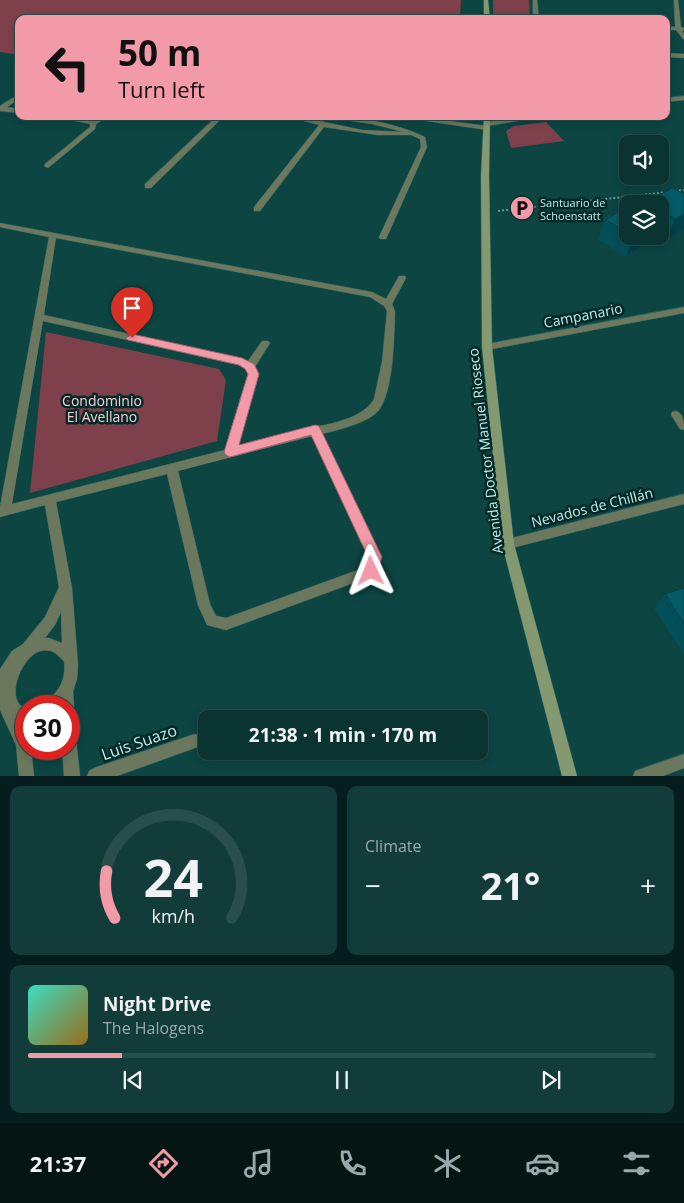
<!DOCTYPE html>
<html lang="en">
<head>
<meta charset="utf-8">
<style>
  body { margin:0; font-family:"Open Sans",sans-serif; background:#123c3a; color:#f1f3f6; height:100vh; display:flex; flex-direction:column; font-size:19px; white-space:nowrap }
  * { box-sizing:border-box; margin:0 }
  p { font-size:16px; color:#99aaac }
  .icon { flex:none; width:28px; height:28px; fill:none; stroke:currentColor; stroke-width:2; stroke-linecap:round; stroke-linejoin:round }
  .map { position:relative; height:776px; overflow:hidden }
  .details { display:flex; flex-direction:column; gap:10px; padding:10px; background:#051d1c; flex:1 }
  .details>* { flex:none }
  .guide { position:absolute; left:15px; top:15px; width:655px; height:105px; border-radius:10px; box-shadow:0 2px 8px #0003,0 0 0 1px #294f4d; background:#f39aa8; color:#111; overflow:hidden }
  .controls { position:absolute; left:619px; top:135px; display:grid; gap:10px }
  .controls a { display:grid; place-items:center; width:50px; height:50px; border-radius:10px; background:#093432; box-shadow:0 2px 8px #0003,0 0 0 1px #294f4d; font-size:25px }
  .speed { position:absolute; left:15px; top:695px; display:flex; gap:10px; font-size:25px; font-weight:700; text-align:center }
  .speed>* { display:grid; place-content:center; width:65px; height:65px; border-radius:50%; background:#093432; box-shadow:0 2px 8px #0003,0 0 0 1px #294f4d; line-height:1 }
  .speed .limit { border:8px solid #d22; background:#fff; color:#111 }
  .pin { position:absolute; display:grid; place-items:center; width:42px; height:42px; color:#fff; margin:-51px -21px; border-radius:50% 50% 50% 0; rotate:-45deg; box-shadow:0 0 5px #0007 }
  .pin .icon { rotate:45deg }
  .me { position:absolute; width:55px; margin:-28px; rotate:358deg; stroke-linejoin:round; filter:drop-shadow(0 0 4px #0008) }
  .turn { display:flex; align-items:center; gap:18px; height:105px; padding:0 20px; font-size:22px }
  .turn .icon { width:65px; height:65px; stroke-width:2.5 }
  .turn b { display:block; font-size:35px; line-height:42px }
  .big { font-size:38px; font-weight:700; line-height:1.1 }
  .details .card { flex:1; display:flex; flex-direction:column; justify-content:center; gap:8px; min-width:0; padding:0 18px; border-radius:10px; background:#123c3a }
  .details .dial { align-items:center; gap:0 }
  .dial svg { height:130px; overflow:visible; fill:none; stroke:#294f4d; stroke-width:7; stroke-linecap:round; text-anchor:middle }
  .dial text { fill:#f1f3f6; stroke:none }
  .song { display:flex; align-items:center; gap:15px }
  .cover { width:60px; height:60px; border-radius:8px; background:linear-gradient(135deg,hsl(170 70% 55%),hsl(40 70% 35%)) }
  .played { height:5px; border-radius:2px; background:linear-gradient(90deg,#f39aa8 15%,#294f4d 15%) }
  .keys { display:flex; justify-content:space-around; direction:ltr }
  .heat { display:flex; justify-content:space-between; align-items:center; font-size:28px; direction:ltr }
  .details .tiles { flex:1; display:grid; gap:10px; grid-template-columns:1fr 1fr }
  .card:last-child { grid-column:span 2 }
  .trip { position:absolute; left:198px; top:710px; width:290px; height:50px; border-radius:10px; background:#093432; box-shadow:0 2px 8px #0003,0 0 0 1px #294f4d; font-weight:700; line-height:50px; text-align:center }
  .menu { display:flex; height:80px; justify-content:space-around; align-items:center; background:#041514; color:#99aaac }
  .menu .icon { width:35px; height:35px }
  .menu .selected { color:#f39aa8 }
  .menu b { font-size:22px; color:#f1f3f6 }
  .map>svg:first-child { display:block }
  .green { fill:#7e414b }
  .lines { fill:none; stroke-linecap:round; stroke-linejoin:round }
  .street-casing { stroke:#2d6360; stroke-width:1 }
  .secondary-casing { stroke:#2d6360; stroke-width:1 }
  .path { stroke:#639693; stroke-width:2; stroke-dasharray:2 2; stroke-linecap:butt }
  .street { fill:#6b785e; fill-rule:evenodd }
  .secondary { fill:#849970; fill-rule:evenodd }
  .wall { fill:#034f59 }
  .shaded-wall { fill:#034049 }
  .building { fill:#045c68; stroke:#034049 }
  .route { fill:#f39aa8; stroke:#9e646d }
  .labels { text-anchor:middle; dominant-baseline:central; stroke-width:5; stroke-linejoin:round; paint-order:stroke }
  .far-poi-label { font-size:11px; fill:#c1edea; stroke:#002927; text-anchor:start }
  .street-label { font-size:14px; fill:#c1edea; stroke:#002927 }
  .park-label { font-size:14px; fill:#fbccd1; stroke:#002927 }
  .near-street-label { font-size:16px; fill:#c1edea; stroke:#002927 }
</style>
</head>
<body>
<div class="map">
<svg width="684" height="776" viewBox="0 0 684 776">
  <rect width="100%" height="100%" fill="#0c4542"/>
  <path class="green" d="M0,0H461L460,19H19V55L0,52Z
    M493,0H529L530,16L524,18L495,16L493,13Z
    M546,122L564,141L511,148L506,131L514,126Z
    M46,332L219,369L226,380L217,441L30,493Z"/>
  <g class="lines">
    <g class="street-casing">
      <path id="street" d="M533,0H537L539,19H533Z
        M674,0H678L681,27L684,28V30L682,31L684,34V40L676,30H666V26L675,27Z
        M487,16L509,17L511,19H485Z
        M666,53L684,54V58L666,57Z
        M19,94V99L7,107L19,109V113L0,111V106Z
        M684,96V100L666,102V98Z
        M48,116H64L92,121L101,116H109L96,124L95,129L48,168L44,166L45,164L90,127V124Z
        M217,116H224L151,188H145V184Z
        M284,116H296L362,130L404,132L372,124L316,116C353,116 391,121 425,137L427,147L386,239H380L379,237L421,147L420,139L411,135H378L324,127L260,211H254V207L319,125Z
        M466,116H482L490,119L487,121Z
        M529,116H548L487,126L484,124L487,122Z
        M421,117L487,126L490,128L487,130L419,120V118Z
        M0,223L372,292L386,299L399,276H405L406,278L392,304L395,311C394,337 394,389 379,410C369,423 337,430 322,434L381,557L375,575L226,630L207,625L198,605L167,474L56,502L72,588L78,665L77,679L73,691L74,706L72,711L69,712V706H44C46,701 48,700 52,696C62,687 66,675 64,661C61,659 58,655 55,653C27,636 0,702 26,708V722L20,721L26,735V749H31L34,776H19L16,745L0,710V669L12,651L23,644L45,617L59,587L45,505L0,517V507L49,237L0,227ZM56,238L370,297L384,306L387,311L382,362L374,399C365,415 342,421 325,425C320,426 315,426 311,428L237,447L258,374L255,367L270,343L268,341H262L248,361L242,359L44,315ZM43,321L239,365L246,369L248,374L225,450L12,504ZM313,436L369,557L366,567L226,618L216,616L210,604L178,471ZM61,612L62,643L49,638H45L55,625Z
        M684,307V313L487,350L482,347L487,344Z
        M676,411C684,414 684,422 684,430L680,429L671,415L672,412Z
        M684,494V504L508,549L504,548L502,544L504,540L508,539Z
        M69,732L74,734L76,739L80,776H64L62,749H69Z
        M195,734L200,736L202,741L200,746L195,748L117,776H87L89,771L94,768Z
        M684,754V768L663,776H633L635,771Z"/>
    </g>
    <g class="secondary-casing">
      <path id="secondary" d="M484,0H488L490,19H484Z
        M484,116H490L489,175L492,347L514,544L577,776H562L502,544L482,347L481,175Z"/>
    </g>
    <path class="path" d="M675,191L684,190
      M498,211L668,192"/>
    <use href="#street" class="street"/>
    <use href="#secondary" class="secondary"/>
  </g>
  <path class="wall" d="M672,188L684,194V229L667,239L660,235V204H628V236H657L626,256L598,240L605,220L614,215L617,206L637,195L649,201Z
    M684,588V655L654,608L665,594Z"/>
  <path class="shaded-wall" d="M667,214L660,232V219Z
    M684,214V229L667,239L675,219Z
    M634,236H657L626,256Z"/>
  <path class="building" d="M672,188L684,194V214L675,219L667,214L660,219V204H628V232L605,220L618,212L617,206L637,195L649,201Z
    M684,588V624L665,594Z"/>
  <path class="route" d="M132,334L242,358L254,364L259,374L239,445L315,425L319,426L382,557L376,576L371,578L366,576L364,571L368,557L311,435L230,457L226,455L224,452L248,374L245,369L239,365L128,340L126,338Z"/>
  <defs>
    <g id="parking-disc" transform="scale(1.25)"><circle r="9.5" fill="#f39aa8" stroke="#002927"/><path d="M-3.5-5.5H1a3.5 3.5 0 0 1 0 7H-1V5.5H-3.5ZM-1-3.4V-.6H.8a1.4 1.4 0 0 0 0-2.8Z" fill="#111"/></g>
  </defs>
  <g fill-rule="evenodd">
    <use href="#parking-disc" x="522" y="208"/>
  </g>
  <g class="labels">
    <g class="far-poi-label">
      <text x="540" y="202">Santuario de<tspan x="540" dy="13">Schoenstatt</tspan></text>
    </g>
    <g class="street-label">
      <text transform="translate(583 315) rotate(-11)">Campanario</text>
      <text transform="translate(485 451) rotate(-97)">Avenida Doctor Manuel Rioseco</text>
      <text transform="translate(592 507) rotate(-14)">Nevados de Chillán</text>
    </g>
    <g class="park-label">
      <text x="102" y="400">Condominio<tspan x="102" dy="16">El Avellano</tspan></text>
    </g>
    <g class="near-street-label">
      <text transform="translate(139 742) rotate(-19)">Luis Suazo</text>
    </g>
  </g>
</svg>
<div class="controls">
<a><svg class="icon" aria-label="sound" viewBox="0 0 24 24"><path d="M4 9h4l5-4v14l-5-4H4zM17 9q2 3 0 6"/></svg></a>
<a><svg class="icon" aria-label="layers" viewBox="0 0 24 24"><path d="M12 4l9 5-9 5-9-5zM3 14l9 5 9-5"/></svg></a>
</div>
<div class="speed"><div class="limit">30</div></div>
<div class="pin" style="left:132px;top:338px;background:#d93025"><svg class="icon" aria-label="arrive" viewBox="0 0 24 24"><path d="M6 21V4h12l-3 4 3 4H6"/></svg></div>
<svg class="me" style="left:371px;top:571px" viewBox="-20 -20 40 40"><path d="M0-17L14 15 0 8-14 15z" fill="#f39aa8" stroke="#fff" stroke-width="4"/></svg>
<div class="trip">21:38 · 1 min · 170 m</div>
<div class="guide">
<div class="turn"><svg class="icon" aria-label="left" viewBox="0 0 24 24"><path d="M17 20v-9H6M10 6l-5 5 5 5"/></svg><div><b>50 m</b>Turn left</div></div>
</div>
</div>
<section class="details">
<div class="tiles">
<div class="card dial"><svg viewBox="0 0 100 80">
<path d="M14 69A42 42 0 1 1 86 69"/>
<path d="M14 69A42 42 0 0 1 9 40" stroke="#f39aa8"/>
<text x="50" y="56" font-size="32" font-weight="700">24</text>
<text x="50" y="72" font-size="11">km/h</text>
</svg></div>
<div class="card"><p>Climate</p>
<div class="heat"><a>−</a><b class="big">21°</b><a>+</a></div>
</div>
<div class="card">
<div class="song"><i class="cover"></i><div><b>Night Drive</b><p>The Halogens</p></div></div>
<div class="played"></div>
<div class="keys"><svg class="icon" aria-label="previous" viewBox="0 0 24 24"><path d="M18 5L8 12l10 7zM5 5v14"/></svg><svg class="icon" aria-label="pause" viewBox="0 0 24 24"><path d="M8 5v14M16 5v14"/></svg><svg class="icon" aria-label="next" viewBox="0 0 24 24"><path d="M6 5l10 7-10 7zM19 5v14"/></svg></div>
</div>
</div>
</section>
<nav class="menu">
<b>21:37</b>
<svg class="icon selected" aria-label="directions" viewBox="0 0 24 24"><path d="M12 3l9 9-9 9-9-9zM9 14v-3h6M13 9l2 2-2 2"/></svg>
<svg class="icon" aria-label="music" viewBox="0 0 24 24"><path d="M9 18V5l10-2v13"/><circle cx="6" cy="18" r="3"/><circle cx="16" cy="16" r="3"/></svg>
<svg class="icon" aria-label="phone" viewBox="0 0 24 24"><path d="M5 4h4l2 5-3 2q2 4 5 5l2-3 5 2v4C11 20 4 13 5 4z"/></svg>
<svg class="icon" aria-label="climate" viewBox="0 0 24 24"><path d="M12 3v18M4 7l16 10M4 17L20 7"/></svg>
<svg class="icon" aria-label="car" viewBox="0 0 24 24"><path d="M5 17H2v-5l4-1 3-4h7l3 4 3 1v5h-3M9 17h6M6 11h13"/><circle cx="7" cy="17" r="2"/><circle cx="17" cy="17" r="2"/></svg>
<svg class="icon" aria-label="filters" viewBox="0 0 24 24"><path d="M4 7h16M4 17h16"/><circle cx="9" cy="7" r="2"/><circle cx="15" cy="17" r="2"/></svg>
</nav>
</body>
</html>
